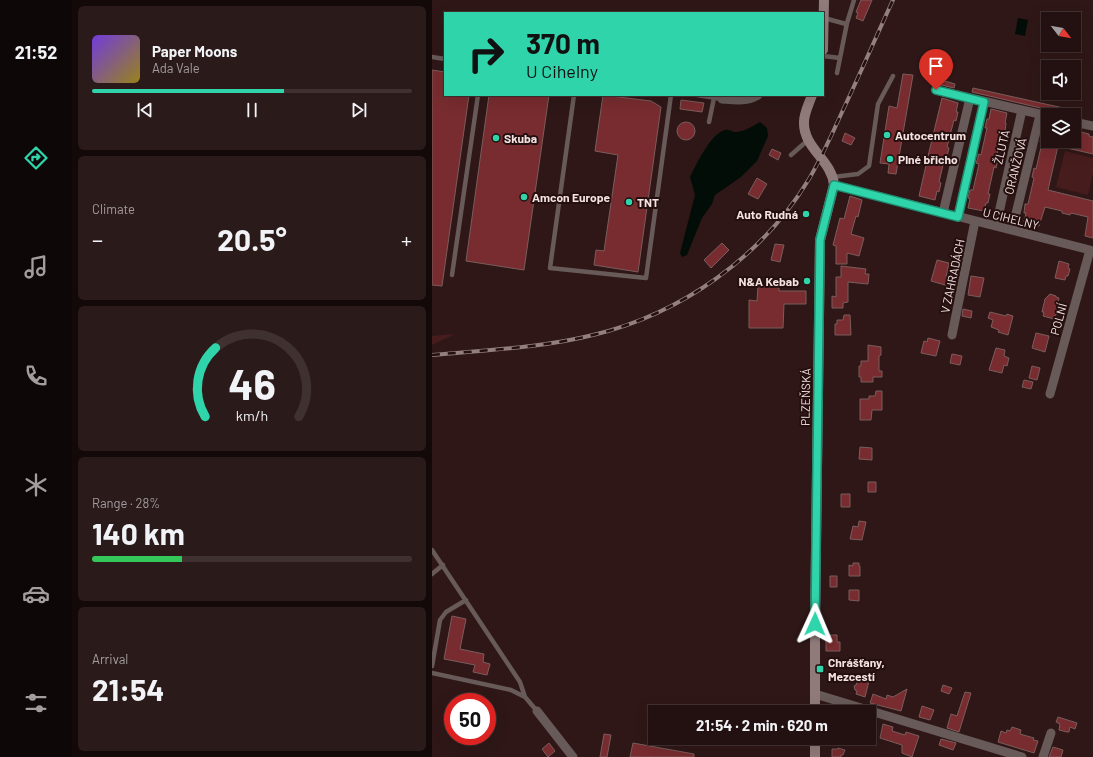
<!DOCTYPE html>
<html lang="en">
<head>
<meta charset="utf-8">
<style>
  body { margin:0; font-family:Barlow,sans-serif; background:#2b1a1a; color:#f1f3f6; height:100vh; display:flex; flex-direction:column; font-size:15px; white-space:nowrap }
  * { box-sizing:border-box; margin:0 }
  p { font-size:13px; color:#a39d9f }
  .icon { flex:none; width:22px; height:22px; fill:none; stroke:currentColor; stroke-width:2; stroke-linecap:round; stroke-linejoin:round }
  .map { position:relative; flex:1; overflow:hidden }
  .side { display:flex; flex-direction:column; gap:6px; padding:6px; background:#130909; width:360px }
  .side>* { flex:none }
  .guide { position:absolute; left:12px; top:12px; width:380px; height:84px; border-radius:0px; box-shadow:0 4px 16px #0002,0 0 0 1px #403131; background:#2fd4aa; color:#111; overflow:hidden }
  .needle { width:26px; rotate:121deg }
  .controls { position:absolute; left:609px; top:12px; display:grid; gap:8px }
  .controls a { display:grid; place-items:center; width:40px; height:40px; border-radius:0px; background:#231111; box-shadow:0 4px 16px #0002,0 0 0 1px #403131; font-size:20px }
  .speed { position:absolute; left:12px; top:693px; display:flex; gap:8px; font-size:20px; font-weight:700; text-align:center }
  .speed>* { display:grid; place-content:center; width:52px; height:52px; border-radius:50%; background:#231111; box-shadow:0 4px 16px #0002,0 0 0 1px #403131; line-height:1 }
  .speed .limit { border:6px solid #d22; background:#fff; color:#111 }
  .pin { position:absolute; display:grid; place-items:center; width:34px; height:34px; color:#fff; margin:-41px -17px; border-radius:50% 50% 50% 0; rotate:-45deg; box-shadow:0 0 4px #0007 }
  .pin .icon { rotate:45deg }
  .me { position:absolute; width:44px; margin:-22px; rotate:1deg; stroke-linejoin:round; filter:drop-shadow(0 0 3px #0008) }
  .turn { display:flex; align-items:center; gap:14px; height:84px; padding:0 16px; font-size:18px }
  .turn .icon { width:52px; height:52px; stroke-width:2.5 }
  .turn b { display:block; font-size:28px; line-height:34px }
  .big { font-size:30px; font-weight:700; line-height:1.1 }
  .side .widget { flex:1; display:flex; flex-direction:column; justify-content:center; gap:6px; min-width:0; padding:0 14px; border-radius:6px; background:#2b1a1a }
  .side .dial { align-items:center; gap:0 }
  .dial svg { height:104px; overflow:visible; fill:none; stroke:#403131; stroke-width:7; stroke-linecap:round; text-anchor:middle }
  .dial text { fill:#f1f3f6; stroke:none }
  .song { display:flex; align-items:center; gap:12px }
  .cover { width:48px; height:48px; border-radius:6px; background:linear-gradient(135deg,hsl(260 70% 55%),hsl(50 70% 35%)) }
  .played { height:4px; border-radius:2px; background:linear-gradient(90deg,#2fd4aa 60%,#403131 60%) }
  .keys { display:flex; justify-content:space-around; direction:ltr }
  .heat { display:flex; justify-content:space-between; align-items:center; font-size:22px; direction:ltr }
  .charge { height:6px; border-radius:3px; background:linear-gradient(90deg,#34c759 28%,#403131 0) }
  .trip { position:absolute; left:216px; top:705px; width:228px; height:40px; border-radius:0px; background:#231111; box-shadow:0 4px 16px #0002,0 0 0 1px #403131; font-weight:700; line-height:40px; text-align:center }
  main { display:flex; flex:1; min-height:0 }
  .dock { display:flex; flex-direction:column; width:72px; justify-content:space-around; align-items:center; background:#0e0707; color:#a39d9f }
  .dock .icon { width:28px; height:28px }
  .dock .current { color:#2fd4aa }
  .dock b { font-size:18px; color:#f1f3f6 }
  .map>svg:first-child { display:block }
  .green { fill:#471c1d }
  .water { fill:#020d08 }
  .building { fill:#782c2f; stroke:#7a5d5c }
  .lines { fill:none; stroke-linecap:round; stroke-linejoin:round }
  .lane { stroke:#675a59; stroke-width:4.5 }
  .street { stroke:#675a59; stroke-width:9 }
  .secondary { stroke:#907b7a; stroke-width:10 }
  .rail-casing { stroke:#947f7f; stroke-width:4 }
  .rail { stroke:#240e0e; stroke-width:2.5; stroke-dasharray:8; stroke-linecap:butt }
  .route-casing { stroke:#1f8a6e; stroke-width:10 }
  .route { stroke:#2fd4aa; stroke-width:7 }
  .poi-dot { fill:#2fd4aa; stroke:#240e0e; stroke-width:1.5 }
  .labels { text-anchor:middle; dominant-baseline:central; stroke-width:4; stroke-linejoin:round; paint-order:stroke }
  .poi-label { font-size:12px; font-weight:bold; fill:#f4e3e2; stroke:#240e0e; text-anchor:start }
  .street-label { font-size:12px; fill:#f4e3e2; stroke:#240e0e }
</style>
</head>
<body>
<main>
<nav class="dock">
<b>21:52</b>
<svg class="icon current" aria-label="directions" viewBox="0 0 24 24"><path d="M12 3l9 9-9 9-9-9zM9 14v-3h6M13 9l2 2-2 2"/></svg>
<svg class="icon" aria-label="music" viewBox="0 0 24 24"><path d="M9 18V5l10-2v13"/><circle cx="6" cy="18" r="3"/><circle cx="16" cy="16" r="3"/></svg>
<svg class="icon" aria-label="phone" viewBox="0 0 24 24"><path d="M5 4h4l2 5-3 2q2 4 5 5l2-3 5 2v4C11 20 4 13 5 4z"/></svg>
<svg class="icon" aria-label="climate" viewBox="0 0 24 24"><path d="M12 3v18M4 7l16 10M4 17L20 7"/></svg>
<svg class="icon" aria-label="car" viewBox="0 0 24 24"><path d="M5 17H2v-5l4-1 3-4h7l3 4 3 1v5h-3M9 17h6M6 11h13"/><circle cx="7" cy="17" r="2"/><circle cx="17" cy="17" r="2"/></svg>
<svg class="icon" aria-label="filters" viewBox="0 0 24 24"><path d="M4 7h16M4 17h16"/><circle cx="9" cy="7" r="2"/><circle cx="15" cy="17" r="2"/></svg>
</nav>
<section class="side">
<div class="widget">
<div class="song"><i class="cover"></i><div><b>Paper Moons</b><p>Ada Vale</p></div></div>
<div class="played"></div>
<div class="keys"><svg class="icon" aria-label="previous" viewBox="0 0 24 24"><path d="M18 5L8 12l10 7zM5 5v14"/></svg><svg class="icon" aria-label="pause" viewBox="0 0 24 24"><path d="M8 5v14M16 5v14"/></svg><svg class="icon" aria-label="next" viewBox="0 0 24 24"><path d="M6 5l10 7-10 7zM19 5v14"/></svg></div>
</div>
<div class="widget"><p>Climate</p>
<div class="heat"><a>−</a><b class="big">20.5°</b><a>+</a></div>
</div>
<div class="widget dial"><svg viewBox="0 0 100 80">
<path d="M14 69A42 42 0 1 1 86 69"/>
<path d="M14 69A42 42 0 0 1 22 16" stroke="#2fd4aa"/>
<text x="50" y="56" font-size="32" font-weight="700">46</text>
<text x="50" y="72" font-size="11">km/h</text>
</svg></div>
<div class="widget"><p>Range · 28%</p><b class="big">140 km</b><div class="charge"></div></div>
<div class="widget"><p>Arrival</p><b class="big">21:54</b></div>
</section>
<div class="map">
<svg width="661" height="757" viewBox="0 0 661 757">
  <rect width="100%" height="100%" fill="#2f1717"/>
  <path class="green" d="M633,151L661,158V173L656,195L624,187Z
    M23,334L0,345V336Z"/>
  <path class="water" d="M586,18L596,20L593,36L583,34Z
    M328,122L335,128L336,136L325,161L309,177L283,195L280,204L270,218L255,255L250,257L248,253L263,195L258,177C264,165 279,133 293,130C296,129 299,131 302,132C310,133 321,126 328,122Z"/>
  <path class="building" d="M429,0H440L431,21L424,18L426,13L424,12Z
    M0,70L13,72V95H37L10,286L0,285Z
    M471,74L481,75L464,174L456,173L457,164L448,163L457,106L465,108Z
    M503,78L523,84L522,88L505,84L501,85Z
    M541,88L636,109L635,115H629L621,113L617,110L540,92Z
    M57,95H117L92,270L34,261Z
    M171,95L219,101L229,107L206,272L162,265L164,250L172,251L186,155L163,151Z
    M510,98L526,103L524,112H526L524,121L522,120L518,135L515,147L517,148L515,156H513L511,165L507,182L509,183L507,192L505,191L503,200L487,196L497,152Z
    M249,100L272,103L270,112L248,109Z
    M559,109L575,113L573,123H574L573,132H571L566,150L564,158L566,159L564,168L562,167L556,194H558L556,203H554L552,211L536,208L538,199L536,198L538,190H541L547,164L544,163L546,158V154L549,155L555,128H553L555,119H557Z
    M245 131a9 9 0 1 1 18 0a9 9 0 1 1-18 0Z
    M613,127H616V141H642V133L648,134L649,132L657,134V136L661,137V154L626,146L616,190L661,201V238L653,236L656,217L639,213L638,215L630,213V211L613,207L607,226L592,222L594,213H592L593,204H596L602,178L600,177L602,168L604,169L610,143L608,142L610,133L612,134Z
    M413,133L423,138L419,145L410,141Z
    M340,149L349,153L346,160L337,155Z
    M325,178L335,184L326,199L316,194Z
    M418,196L430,200L426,217L424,216L419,234L432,238L427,256L415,253V264H404V246L401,245L408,218L412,219Z
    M290,243L297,250L279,268L272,260Z
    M343,244L352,245L348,262L339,260Z
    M505,260L517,263L514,277L522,279L520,287L499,281Z
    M627,261L637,264L636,268L638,269L636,276H634L633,280L623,278Z
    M409,266L434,269L433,274H437L436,284L416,282V302L411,303V308H400V296L404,297V277H409Z
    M539,276L552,278L548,297L536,295Z
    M326,286L347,287V291H374V304H352L351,328H317V300L325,301Z
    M618,294L624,296V297L627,298L626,302L629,306L627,313L623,315L622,319L611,316L612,312H610L613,299Z
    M531,309L540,311L539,318L530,316Z
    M558,312L574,316L575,314L581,316L576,335L566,332L567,330L559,327L561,320L556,318Z
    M412,315H418L419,335H403V324H405V320H411Z
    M604,333L617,336L613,352L600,348Z
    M496,338L508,341L504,356L489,353L492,341L495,342Z
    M436,345L449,347V355L447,356V371H450V377H441V382H429V377H427V366H429V361H436Z
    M564,348L573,350L572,356L577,358L575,366L572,365L570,373L557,370Z
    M520,354L530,356L528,365L518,363Z
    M600,366L608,368L605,380L597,378Z
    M592,380L601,382L599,389L590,387Z
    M444,391H450V410H440L439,420H428V399H437V396H443Z
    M428,447L440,448V460L427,459Z
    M436,482H444V492H436Z
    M409,494H418V507H409Z
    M427,521L434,522L430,540L418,539L421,526L426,527Z
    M421,563H427V566H428V576H417V565L421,566Z
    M398,576H405V587H398Z
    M417,590H427V601L417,600Z
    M20,616L34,619L28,649L52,654L51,662L58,664L55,675L41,672L43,665L12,659Z
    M394,635H405V642H408V651H394Z
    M427,678L437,681L433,697L424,694L425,691L423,690L422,686L424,685Z
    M511,685L520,688L517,694L509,691Z
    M475,689L469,711L438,703L441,694L454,699L455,695L461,697Z
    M533,692L539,693L527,732L515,728L519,714L525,716Z
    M396,706H402L415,710V712H396Z
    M490,706L502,710L498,720L487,717Z
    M626,717L645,723L643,729L638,727L637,732H635L627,730L628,724L624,722Z
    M451,724L461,727L460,731L473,735L474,732L487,736L480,757L470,753V745L448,738Z
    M580,727L589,730L588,734L602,738L601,740L606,741L602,753L566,742L569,731L574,733L575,730L578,731Z
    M172,734L179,735L175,757H168Z
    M509,739L524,743L521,750L507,745Z
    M117,743L123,751L116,757L110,749Z
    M201,743L262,754V757H198Z
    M621,747L631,750L629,757H617Z
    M406,748L413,750L411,755H409V757H400V749H406Z"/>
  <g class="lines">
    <path class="lane" d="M392,18L414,24
      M391,56L408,58
      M0,57L13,59
      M405,73L415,23L422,0
      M142,95L118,268L214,278L239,95
      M265,95L290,99
      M277,122L282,98
      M359,155L376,140
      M401,177L426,174L437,166L446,104L461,76
      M20,275L46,95
      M0,550L88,682L93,697
      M0,574L11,565
      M0,666L8,620L14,612L34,600
      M0,673L79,690L93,697L105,711"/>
    <path class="street" d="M504,90L616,116
      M290,99C303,100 314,102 326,95
      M642,122L661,126
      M402,185L658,250L618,394
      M511,213L538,98
      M526,217L552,102
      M564,226L590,110
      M580,230L608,115
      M520,335L543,221
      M383,694L590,757
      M105,711L141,757
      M611,757L619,733"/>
    <path class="secondary" d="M391,50L392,0
      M380,95C377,104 372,113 372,122C371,148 400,160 402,185L388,240L383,624V712
      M383,757V738"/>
    <g class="rail-casing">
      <path id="rail" d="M0,355C53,350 109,348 161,335C249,314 330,257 377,179C390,157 400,134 411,110C428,74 444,37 461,0"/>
    </g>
    <use href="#rail" class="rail"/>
  </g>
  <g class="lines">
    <g class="route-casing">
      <path id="route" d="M383,624L388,240L402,185L526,217L552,102L504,90"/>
    </g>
    <use href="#route" class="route"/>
  </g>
  <g class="poi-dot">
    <circle cx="455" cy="135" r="4"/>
    <circle cx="64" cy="138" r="4"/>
    <circle cx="458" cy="159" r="4"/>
    <circle cx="92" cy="197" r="4"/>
    <circle cx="197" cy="202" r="4"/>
    <circle cx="374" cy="214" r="4"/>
    <circle cx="375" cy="281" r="4"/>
    <rect x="384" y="665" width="8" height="8" rx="2"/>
  </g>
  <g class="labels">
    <g class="poi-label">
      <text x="463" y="135">Autocentrum</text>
      <text x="72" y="138">Skuba</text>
      <text x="466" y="159">Plné břicho</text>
      <text x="100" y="197">Amcon Europe</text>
      <text x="205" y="202">TNT</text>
      <text x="366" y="214" text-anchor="end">Auto Rudná</text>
      <text x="367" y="281" text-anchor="end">N&amp;A Kebab</text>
      <text x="396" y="662">Chrášťany,<tspan x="396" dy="14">Mezcestí</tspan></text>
    </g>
    <g class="street-label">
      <text transform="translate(569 147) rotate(-77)">ŽLUTÁ</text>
      <text transform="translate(583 166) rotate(-76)">ORANŽOVÁ</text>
      <text transform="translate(579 218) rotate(14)">U CIHELNY</text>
      <text transform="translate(520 276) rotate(-78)">V ZAHRADÁCH</text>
      <text transform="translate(626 319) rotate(-75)">POLNÍ</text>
      <text transform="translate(373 397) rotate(-89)">PLZEŇSKÁ</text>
    </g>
  </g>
</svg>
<div class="controls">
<a><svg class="needle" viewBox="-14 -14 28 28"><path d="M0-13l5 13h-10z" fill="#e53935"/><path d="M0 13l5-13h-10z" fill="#a39d9f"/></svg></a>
<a><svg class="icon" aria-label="sound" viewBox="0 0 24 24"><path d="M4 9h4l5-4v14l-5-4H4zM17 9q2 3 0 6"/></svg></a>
<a><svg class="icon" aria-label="layers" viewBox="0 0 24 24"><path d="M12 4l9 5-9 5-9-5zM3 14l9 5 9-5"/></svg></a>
</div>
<div class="speed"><div class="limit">50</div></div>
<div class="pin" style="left:504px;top:90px;background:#d93025"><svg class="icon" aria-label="arrive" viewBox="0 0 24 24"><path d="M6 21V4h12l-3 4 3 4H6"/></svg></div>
<svg class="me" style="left:383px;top:624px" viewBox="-20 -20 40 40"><path d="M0-17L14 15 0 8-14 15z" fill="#2fd4aa" stroke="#fff" stroke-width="4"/></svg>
<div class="trip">21:54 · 2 min · 620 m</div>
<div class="guide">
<div class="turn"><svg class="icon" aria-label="right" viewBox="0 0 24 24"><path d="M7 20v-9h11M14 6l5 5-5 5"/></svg><div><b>370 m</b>U Cihelny</div></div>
</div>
</div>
</main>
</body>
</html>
